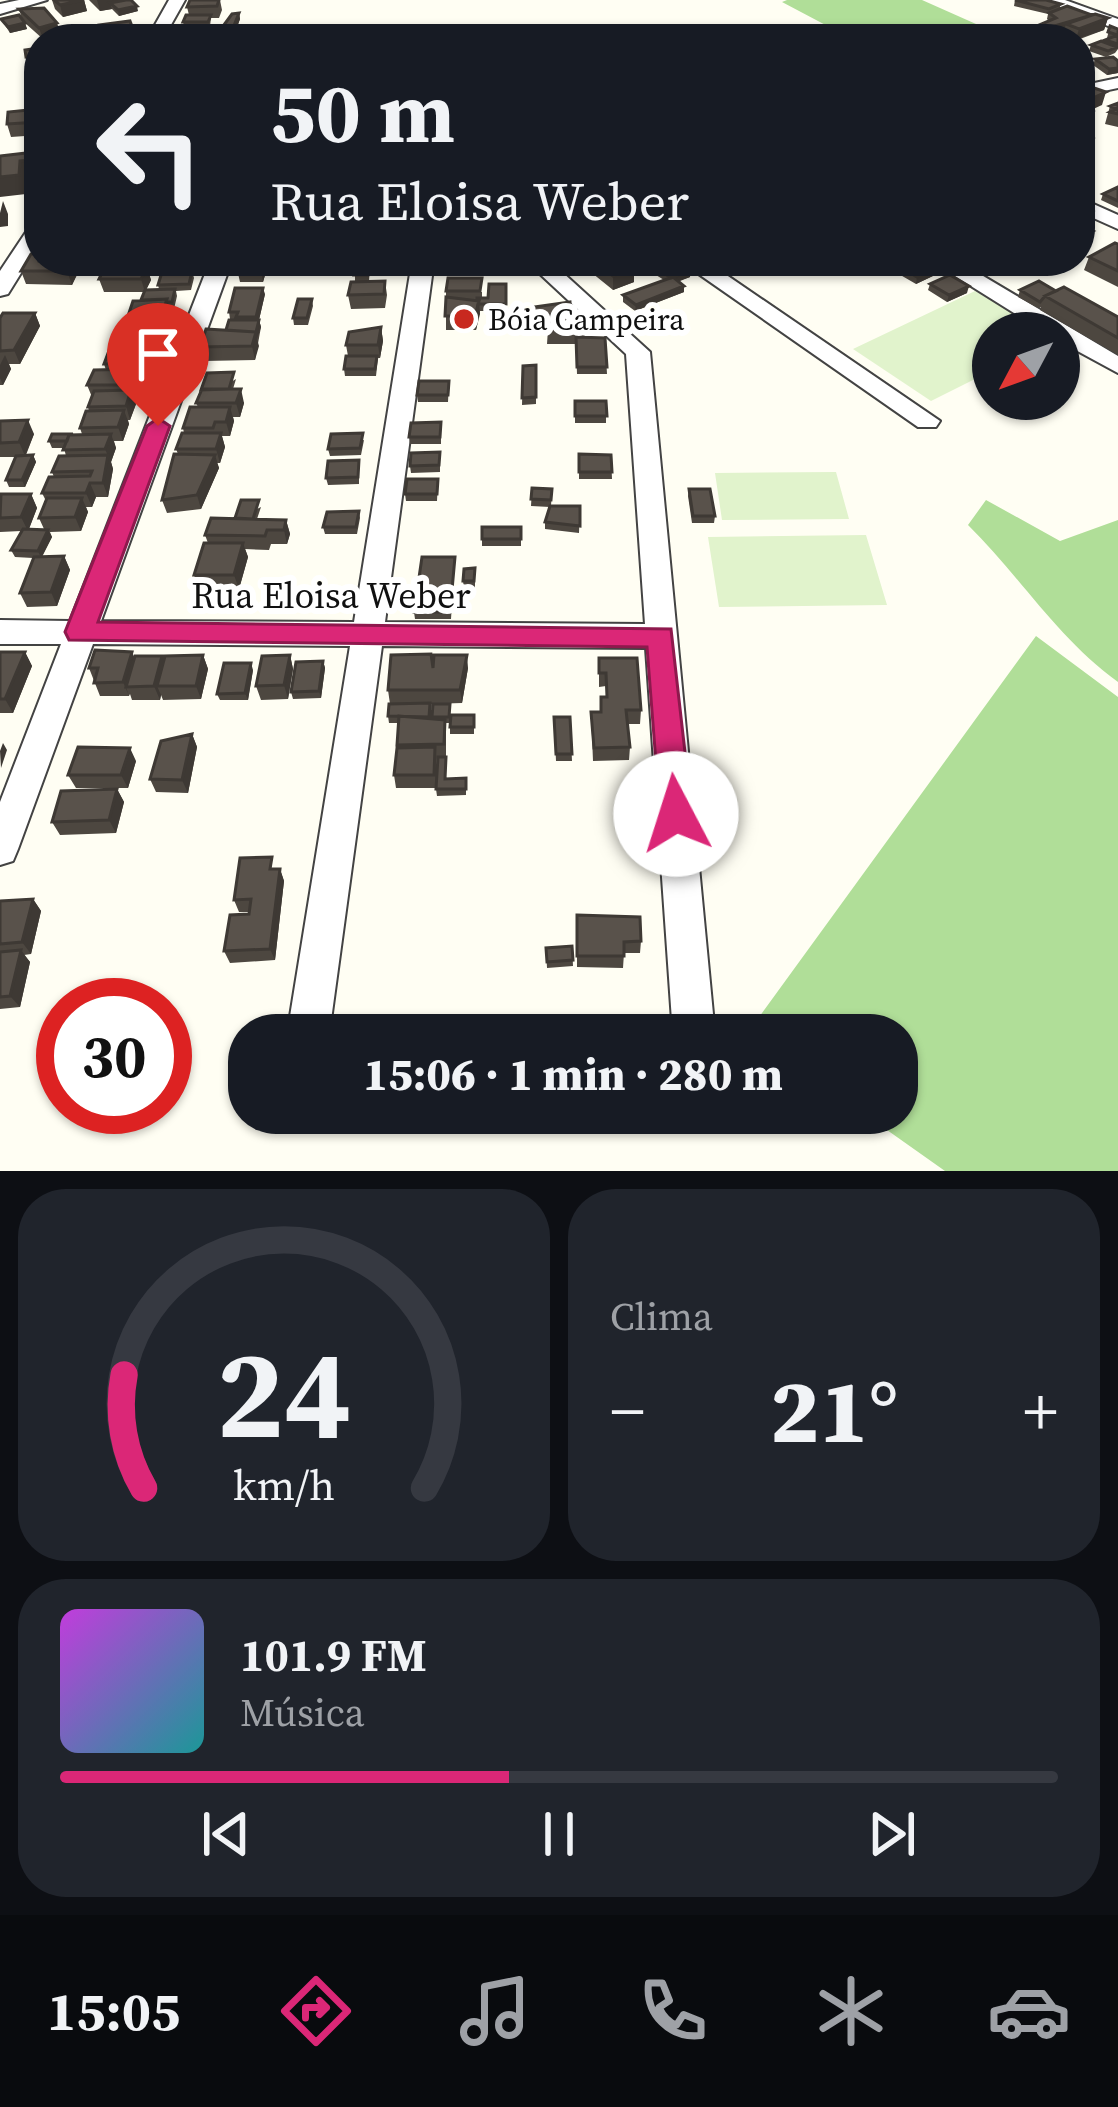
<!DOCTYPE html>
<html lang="pt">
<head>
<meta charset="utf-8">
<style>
  body { margin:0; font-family:"Source Serif 4",serif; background:#20242c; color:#f1f3f6; height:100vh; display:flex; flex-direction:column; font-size:45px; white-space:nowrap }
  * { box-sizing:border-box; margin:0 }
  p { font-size:39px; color:#9ea1a6 }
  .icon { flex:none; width:66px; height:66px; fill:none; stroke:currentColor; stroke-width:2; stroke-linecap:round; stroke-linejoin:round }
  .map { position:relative; height:1171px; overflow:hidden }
  .side { display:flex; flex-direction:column; gap:18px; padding:18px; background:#0d0f14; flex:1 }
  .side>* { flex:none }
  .guide { position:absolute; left:24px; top:24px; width:1071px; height:252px; border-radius:48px; box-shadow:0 3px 9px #0004; background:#171b24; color:#f1f3f6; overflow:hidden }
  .needle { width:78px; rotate:229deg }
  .tools { position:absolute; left:972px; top:312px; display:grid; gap:24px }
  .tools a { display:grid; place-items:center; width:108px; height:108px; border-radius:50%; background:#171b24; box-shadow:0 3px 9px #0004; font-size:60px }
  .speed { position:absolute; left:36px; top:978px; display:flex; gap:24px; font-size:60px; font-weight:700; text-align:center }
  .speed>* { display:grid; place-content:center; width:156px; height:156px; border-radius:50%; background:#171b24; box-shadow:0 3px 9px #0004; line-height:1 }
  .speed .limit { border:18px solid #d22; background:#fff; color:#111 }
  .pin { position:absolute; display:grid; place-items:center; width:102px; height:102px; color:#fff; margin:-123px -51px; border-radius:50% 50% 50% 0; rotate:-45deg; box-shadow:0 0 12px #0007 }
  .pin .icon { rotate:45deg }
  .me { position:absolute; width:132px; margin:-66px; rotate:355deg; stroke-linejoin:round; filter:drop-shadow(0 0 9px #0008) }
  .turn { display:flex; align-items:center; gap:42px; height:252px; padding:0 48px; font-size:54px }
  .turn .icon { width:156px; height:156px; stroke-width:2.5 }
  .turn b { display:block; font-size:84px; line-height:102px }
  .big { font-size:90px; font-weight:800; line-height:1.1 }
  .side .widget { flex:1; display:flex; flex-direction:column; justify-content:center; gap:18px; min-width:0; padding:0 42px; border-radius:48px; background:#20242c }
  .side .dial { align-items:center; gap:0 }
  .dial svg { height:312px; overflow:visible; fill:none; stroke:#363941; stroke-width:7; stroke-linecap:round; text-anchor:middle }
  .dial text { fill:#f1f3f6; stroke:none }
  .song { display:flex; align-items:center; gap:36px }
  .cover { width:144px; height:144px; border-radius:18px; background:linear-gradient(135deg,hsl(290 70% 55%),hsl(180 70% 35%)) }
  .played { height:12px; border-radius:6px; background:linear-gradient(90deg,#db2777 45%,#363941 45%) }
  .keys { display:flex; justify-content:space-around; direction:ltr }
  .heat { display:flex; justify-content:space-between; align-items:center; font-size:66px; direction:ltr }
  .side .tiles { flex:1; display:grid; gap:18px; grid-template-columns:1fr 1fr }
  .widget:last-child { grid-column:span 2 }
  .trip { position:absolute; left:228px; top:1014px; width:690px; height:120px; border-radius:48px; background:#171b24; box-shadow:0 3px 9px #0004; font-weight:800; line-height:120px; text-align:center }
  .dock { display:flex; height:192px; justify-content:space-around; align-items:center; background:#090b0e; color:#9ea1a6 }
  .dock .icon { width:84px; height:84px }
  .dock .on { color:#db2777 }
  .dock b { font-size:54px; color:#f1f3f6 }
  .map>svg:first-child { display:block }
  .forest { fill:#b0de98 }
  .pitch { fill:#e1f3cc }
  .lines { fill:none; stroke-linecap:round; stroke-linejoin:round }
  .minor-casing { stroke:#434343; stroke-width:4 }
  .minor { fill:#fff; fill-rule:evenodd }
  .wall { fill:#4d4740 }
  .shaded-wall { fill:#3e3934 }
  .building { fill:#59524b; stroke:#3e3934; stroke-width:3 }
  .route { fill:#db2777; stroke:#8e194d; stroke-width:3 }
  .poi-dot { fill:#c8291f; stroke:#fff; stroke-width:4.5 }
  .labels { text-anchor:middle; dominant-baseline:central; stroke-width:12; stroke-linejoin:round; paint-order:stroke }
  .far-poi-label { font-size:30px; fill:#101010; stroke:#fff; text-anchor:start }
  .street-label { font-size:36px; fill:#101010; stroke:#fff }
</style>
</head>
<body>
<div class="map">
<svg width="1118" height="1171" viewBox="0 0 1118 1171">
  <rect width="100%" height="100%" fill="#fffef3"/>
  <path class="forest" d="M787,0H922L1003,36L852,39L782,2Z
    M986,500L1060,541L1118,520V682C1057,638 1020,576 968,525Z
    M1036,636L1118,697V1171H945L863,1113H897V1035L749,1031Z"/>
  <path class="pitch" d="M975,291L1047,333H993V370L931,401L853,349Z
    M836,472L849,519L722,520L715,473Z
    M866,535L887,605L719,607L708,537Z"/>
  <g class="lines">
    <g class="minor-casing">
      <path id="minor" d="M19,0H47L0,14V4Z
        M169,0H185L163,39H147Z
        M1043,0H1065L1118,19V30Z
        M1118,78V88L1080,96V86Z
        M1080,198L1118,215V229L1080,212Z
        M39,221V244L8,294L0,296V271L32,223Z
        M210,261H232L101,621L354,622L412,261H434L385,622L645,624L626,354L526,261H550L650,352L715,1035H673L646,648L382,646L329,1035H287L350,646L93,644L18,849L13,861L0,865V802L61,644H0V620L70,621Z
        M680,261H706L940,421L936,427H918Z
        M931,261H958L1118,356V373L1059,341V333H1046Z"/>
    </g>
    <use href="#minor" class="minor"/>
  </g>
  <path class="wall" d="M52,0H84L87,11L63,17L55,9Z
    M89,0H121L138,11L119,16L112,9L100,11Z
    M220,0L222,10L219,18H211L210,26L212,32L208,39L177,38L175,32L184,26L183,22L189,15L187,7Z
    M1015,0L1061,4L1059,9L1108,18L1104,30L1080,39H1070L1062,36L1064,30L1039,36L1037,31L1039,25L1049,21L1047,19L1048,14L1014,6Z
    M19,9L61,35L43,39L25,23L27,29L10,33L1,19H22Z
    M239,13L240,19L233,38L219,39L218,33Z
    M1110,26L1118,29V49L1115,53L1106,57L1089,51L1091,45L1105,42L1109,38H1107Z
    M1095,59L1118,61V73L1107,75L1093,65Z
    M1118,103V127L1105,124L1110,106Z
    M39,109V135L11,137L7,124Z
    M1118,187V208L1101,200L1103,194Z
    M1118,244V287L1084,270L1089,257Z
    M39,249V261H157L154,269H147L151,280L146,290L159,289L158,285L192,271L194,278L191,290L176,291L177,296L174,309H170L171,313L168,325L162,326L145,377H141L143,383L136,399H134L136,404L130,420H128L129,424L123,441H114L116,448L111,462L113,469L108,497H96L92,507H86L88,512L81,531L50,532L52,537L42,557L64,556L70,570L57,606L27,607L20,593L33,558L15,557L11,550L21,531L0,532V518L31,494L37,508L29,529H44L39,518L46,501L42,493L54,477L52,472L66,456L64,448H52L49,441L82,434L80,428L89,411L88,407L92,397L87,385L106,370L104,364L138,326L133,327L129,313L141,300L144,292H104L99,279L106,265H81L72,285L26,284L21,271L39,254Z
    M170,261H202L200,268L172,269Z
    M270,261H300L298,270H272Z
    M309,261H337L336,269L310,270Z
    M346,261H370L369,282L385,281L387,295L385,308L351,309L348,295L355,282V269H347Z
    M375,261H404L403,268L376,269Z
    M592,261H624L634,282L613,290L592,273Z
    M877,261H910L890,269Z
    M268,265L263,282H240L237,269Z
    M899,266L935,275L916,284L897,273Z
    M657,268L690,277L678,281L684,292L635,311L623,302V295L664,280L656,275Z
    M506,284V310H526V331H506L505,311H480L476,330H446V291L482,292V298H488Z
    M930,284L967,293L947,302L928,290Z
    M1020,290L1056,291L1118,317V355L1040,310L1041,307L1038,308L1018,297Z
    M265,294L259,320L261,327L255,360L204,361L200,347L226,330L237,320L230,319L229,312Z
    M312,299L313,306L308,325H294L293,318Z
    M534,307L571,316L585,330V337L605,338L607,374H577L576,344H547L548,329H534Z
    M35,313L40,326L20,364H9L11,369L3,385H0V318Z
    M381,327L383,341L380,358H378L376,376H345L344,369L348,356L346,345Z
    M536,365V404L522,405L523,366Z
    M236,379L233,389L244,403L240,417H233L234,421L230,436H222L225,447L220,463H217L219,468L201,509L167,513L162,500L178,454L176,449L184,433L183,428L198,407L196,403Z
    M449,381L448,402H418L417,395Z
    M575,401H606V423H575Z
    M0,421L34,434L26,455H33L36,462L25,487H9L6,480L16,457H0Z
    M441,422V444H410L409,437Z
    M364,440L361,455L330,456L328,449Z
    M579,454L611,455L612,479H579Z
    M440,459V472L411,473L410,466Z
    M359,460V484L328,485L326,478Z
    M438,479L437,501H406L405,494Z
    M532,488L552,489L551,506H580L579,533L545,529V522L550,507L531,506Z
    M689,489L715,516L714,523H692L688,496Z
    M261,507L257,519L286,520L290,534L287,544H271L269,550L245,549L248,557L239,589H199L194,575L208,543L205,535Z
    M359,511L360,518L357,534H325L323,527Z
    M482,527H521V546H482Z
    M455,557L451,619H415L414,612Z
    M475,568V588H464L463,581Z
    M0,652H25L32,666L13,713H0Z
    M203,655L208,669L201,699L163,700L161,695L160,700H132L130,694L129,696H100L89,668L134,658L162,656L164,660Z
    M290,655L293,669L288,699L261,700L256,686Z
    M599,658L641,710L640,724H627L630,747L629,760L593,761L591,712H600L601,697H606V686L599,687Z
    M323,661L325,668L321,698L293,699L291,692Z
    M433,668H468L462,703L430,704L432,718L433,704H450V723H446V757H437L436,788H396L394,775L399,723H389L388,716L390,704L388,690Z
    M253,670L248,700H220L217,694Z
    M474,715V734H450V727Z
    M554,717H570L572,761H556Z
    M192,734L197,747L188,793L156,792L150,779Z
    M446,757V779L466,778V795L437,796L436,789Z
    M136,761L128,788H76L68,775Z
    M117,789L124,802L116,833L60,835L52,822Z
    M276,869H280L284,881L275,960L230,963L224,951L249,912H239L234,900Z
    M33,899L41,911L31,954L24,955L30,962L20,1007L0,1009V901Z
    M577,915L641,941L640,953H624L623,968L577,967Z
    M572,946L573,966L547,968L546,948Z"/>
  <path class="shaded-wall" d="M84,0L87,11L63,17L60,5Z
    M97,0H121L110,3L112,9L100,11Z
    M137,6L138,11L119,16L118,10Z
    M239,13L240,19L233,38L231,33Z
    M1108,18L1104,30L1076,39L1079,29Z
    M25,23L27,29L10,33L8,27Z
    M57,23L61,35L43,39L39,28Z
    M1066,24L1064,30L1039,36L1041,30Z
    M133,29L135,39H102L101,33Z
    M39,55V68L30,69L26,57Z
    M1118,68V73L1107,75L1109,69Z
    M39,85V97L37,98L33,86Z
    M1106,92L1102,105L1080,115L1084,102Z
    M1092,111L1088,123L1080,127V116Z
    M35,152L39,164V179L26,180V194L0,197V177L20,161Z
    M3,201L8,214V226L0,227V213Z
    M1092,211L1087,224L1080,227V216Z
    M1093,231L1088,244L1080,248V237Z
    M73,261H79L81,267L72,285L67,271Z
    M263,261H267L268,265L263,282L261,269Z
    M896,261H910L890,269L892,263Z
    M147,267L151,280L145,292L141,279Z
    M634,268V282L613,290V276Z
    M937,268L935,275L916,284L917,277Z
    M691,270L690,277L670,285L671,278Z
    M684,286V292L635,311L636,305Z
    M969,286L967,293L947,302L949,295Z
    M263,288L265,294L258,324L256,317Z
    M167,299L171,313L168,325L163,312Z
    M479,301L480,314L476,330L475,316Z
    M35,313L40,326L20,364L14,350Z
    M160,320L162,326L157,343L155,336Z
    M259,320L261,327L257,339L259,346L255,360L252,346Z
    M381,327L383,341L380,358L378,345Z
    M151,332L156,345L145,377L140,363Z
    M5,355L11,369L3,385L0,378V365Z
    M138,369L143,383L136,399L132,385Z
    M241,389L244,403L240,417L236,403Z
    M131,390L136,404L130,420L126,406Z
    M230,407L234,421L230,436L226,422Z
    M124,410L129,424L123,441L118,427Z
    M28,420L34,434L25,456L19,442Z
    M221,433L225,447L220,463L216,449Z
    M111,434L116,448L111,462L113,469L108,497L103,483L108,456L105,449Z
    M33,455L36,462L25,487L22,480Z
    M215,455L219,468L201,509L197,495Z
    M90,483L96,497L92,507L86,493Z
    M31,494L37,508L28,531L21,517Z
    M82,498L88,512L81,531L75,517Z
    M286,520L290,534L287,544L284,530Z
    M48,530L52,537L41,558L38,551Z
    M243,543L248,557L239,589L234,575Z
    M64,556L70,570L57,606L51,592Z
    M25,652L32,666L13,713L5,699Z
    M132,652L138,666L126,687L129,696L123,682Z
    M203,655L208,669L201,699L196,686Z
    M290,655L293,669L288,699L284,685Z
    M467,655L468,668L462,703L460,690Z
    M162,656L168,670L157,686L161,695L160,700L154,686Z
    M323,661L325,668L321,698L319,691Z
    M251,663L253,670L248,700L245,693Z
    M192,734L197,747L188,793L182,780Z
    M3,743L7,750L1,768L0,751Z
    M130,748L136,761L128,788L121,775Z
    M117,789L124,802L116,833L109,820Z
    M280,869L284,881L275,960L270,949Z
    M33,899L41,911L31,954L22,942Z
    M21,950L30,962L20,1007L10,996Z"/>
  <path class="building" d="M54,0H84L60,5Z
    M126,0H131L137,6L118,10L110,3Z
    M190,0H219L217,6L187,7Z
    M1015,0H1046L1061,4L1049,9Z
    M1067,6L1092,15L1041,30L1039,25L1056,18L1049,13Z
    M44,8L57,23L39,28L19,9Z
    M239,13L231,33H218L232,14Z
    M1095,14L1108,18L1079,29L1066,24Z
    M19,15L25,23L8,27L1,19Z
    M186,15H211L208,22H183Z
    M130,21L133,29L101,33L99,25Z
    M179,26H210L204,39H197L199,34L175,32Z
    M1110,26L1118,29V44L1105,40L1118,35L1108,32Z
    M258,31L272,34L270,39H253Z
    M101,34L102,39H55Z
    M1101,41L1117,47L1108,51L1091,45Z
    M39,48V55L26,57L25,50Z
    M1113,57L1118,61V68L1109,69L1095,59Z
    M1091,87L1106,92L1084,102L1080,101V92Z
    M1118,103V114L1110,112L1117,109L1110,106Z
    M1080,106L1092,111L1080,116Z
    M39,109V122L7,124L8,112Z
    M1080,133L1092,138L1083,142L1080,140Z
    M35,152V160L20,161L19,175L0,177V156Z
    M1118,187V201L1103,194Z
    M1080,205L1092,211L1080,216Z
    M1080,224L1093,231L1080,237Z
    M1115,243L1118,244V271L1089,257Z
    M31,254H39V261H73L67,271H21Z
    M108,261H124L121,267H147L141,279H99Z
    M239,261H263L261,269H237Z
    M594,261H624L634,268L613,276Z
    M675,261L691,270L671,278L657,268Z
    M911,261H924L937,268L917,277L899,266Z
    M357,262H370L368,275H354Z
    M192,271L189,284L158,285L162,272Z
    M950,275L969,286L949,295L930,284Z
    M673,277L684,286L636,305L623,295Z
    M448,278H482L480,291H446Z
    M385,281L384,294L348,295L351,282Z
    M1039,281L1056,291L1045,296L1040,302L1020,290Z
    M489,284H506V304H478L479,301H477V298H488Z
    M1064,287L1118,317V338L1045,296Z
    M235,288H263L256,317H236L238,312H229Z
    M175,289L172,302H166L167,299L141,300L145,290Z
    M446,297L479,301L475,316H445Z
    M167,299L163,312L129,313L133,301Z
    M298,299H312L307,318H293Z
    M570,302L571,316H584L585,330H547L555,315H534V307Z
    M505,310H526V324H505Z
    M3,313H35L14,350L0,351V318Z
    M142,320H160L155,336H153L151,332H134Z
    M229,320H259L256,332L226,330Z
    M381,327L378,345H346L349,332Z
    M206,329L256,332L252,346L200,347Z
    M116,332H151L140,363L104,364Z
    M576,337L605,338L607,367H577Z
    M346,356H377L375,369H344Z
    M536,365V397L522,398L523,366Z
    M138,369L132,385H87L94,370Z
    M234,372L229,389L201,390L207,373Z
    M419,381H449L448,395H417Z
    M202,389H241L236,403H196Z
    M131,390L126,406L88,407L94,391Z
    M575,401H606L607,416H575Z
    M190,407H230L226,422H215L213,428H183Z
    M124,410L118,427L80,428L86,411Z
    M28,420L19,442L0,443V421Z
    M441,422L440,437H409L411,423Z
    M182,433H221L216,449H176Z
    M363,433L360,448L328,449L331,434Z
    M52,434H73L69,435L67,441H49Z
    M111,434L105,449L63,450L69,435Z
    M440,452L439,465L410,466L411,453Z
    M174,454L215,455L197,495L162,500Z
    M579,454L611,455L612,472H579Z
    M33,455L22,480H6L16,456Z
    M108,455L103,483H90L86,493H42L49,477L90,476L92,471L52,472L59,456Z
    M359,460L358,477L326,478L328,461Z
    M407,479H438L437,494H405Z
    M532,488L552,489L551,500L531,499Z
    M689,489H710L715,516H693Z
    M1,494H31L21,517L0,518Z
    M47,498H82L75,517L39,518Z
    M241,500H259L253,519L235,518Z
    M550,506H580V526L545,522Z
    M359,511L356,527H323L327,512Z
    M211,518L286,520L284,530H267L265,536L205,535Z
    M482,527H521V539H482Z
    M23,529L48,530L38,551L11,550Z
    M204,543H243L234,575H194Z
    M64,556L51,592L20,593L34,557Z
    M422,557H455L450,612H414Z
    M475,568L474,581H463L464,569Z
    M95,650L132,652L123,682L94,683L98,668H89Z
    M0,652H25L5,699H0Z
    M431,654L433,668L434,655H467L460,690H388L391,655Z
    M203,655L196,686H157L165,656Z
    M290,655L284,685L256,686L262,656Z
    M135,656H162L154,686L126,687Z
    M599,658H637L641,710H626L630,747L594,748L591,712H601V697H607L606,673H599Z
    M323,661L319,691L291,692L296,662Z
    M224,663H251L245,693L217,694Z
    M430,703L429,717L388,716L389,704Z
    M433,704H450L449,717H432Z
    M451,715H474V727H450Z
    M399,716L445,720L444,744L397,745Z
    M554,717H570L572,754H556Z
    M192,734L182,780L150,779L161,741Z
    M78,747L130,748L121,775H68Z
    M435,747L434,775H394L397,748Z
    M438,757H446L445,779L466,778V789H436Z
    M117,789L109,820L52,822L61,791Z
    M272,857L270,869H280L270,949L224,951L230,915L249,914L251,899L234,900L240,858Z
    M33,899L22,942L0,944V901Z
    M577,915L640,917L641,941L624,942V956H577Z
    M572,946L573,960L547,962L546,948Z
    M21,950L10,996L0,997V952Z"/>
  <path class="route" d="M158,418L170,426L98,622L671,629L692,814L687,824H664L660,814L647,647L69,640L65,632L147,426Z"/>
  <circle class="poi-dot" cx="464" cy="319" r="12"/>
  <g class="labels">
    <g class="far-poi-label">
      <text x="488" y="319">Bóia Campeira</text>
    </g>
    <g class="street-label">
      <text x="331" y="595">Rua Eloisa Weber</text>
    </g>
  </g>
</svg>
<div class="tools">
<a><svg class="needle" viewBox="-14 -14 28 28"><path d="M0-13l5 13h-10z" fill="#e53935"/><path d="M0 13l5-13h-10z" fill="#9ea1a6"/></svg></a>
</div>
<div class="speed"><div class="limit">30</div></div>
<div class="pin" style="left:158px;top:426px;background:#d93025"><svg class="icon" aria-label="arrive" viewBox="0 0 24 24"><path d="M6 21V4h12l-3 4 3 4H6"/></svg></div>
<svg class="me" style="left:676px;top:814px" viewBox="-20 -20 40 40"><circle r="19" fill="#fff"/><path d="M0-13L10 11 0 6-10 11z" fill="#db2777"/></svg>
<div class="trip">15:06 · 1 min · 280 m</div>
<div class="guide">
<div class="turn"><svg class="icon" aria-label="left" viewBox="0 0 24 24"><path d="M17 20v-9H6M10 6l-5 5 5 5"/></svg><div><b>50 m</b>Rua Eloisa Weber</div></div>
</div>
</div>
<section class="side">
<div class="tiles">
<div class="widget dial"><svg viewBox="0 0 100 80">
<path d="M14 69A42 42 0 1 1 86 69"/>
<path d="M14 69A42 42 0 0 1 9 40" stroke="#db2777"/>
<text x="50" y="56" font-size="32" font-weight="700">24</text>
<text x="50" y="72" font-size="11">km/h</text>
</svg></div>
<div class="widget"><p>Clima</p>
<div class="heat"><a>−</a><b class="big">21°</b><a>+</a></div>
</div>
<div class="widget">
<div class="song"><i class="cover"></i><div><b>101.9 FM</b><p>Música</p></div></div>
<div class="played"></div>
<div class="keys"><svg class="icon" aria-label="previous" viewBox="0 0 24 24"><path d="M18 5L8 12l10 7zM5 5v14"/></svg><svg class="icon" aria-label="pause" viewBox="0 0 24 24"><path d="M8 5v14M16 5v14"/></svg><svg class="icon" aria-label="next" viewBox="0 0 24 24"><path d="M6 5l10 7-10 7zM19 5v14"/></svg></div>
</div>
</div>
</section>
<nav class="dock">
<b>15:05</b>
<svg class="icon on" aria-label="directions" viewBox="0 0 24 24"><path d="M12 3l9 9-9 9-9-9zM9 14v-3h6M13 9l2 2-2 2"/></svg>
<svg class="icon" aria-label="music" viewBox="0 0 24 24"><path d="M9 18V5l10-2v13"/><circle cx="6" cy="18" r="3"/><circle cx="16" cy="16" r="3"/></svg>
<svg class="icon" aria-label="phone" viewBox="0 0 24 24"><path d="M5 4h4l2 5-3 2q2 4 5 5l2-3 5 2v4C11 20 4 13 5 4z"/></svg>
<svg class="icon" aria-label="climate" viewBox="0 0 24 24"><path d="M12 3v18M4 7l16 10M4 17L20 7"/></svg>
<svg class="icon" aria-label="car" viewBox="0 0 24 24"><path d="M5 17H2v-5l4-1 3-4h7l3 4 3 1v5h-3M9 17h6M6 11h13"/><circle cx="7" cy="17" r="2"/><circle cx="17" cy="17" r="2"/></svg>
</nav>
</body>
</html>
